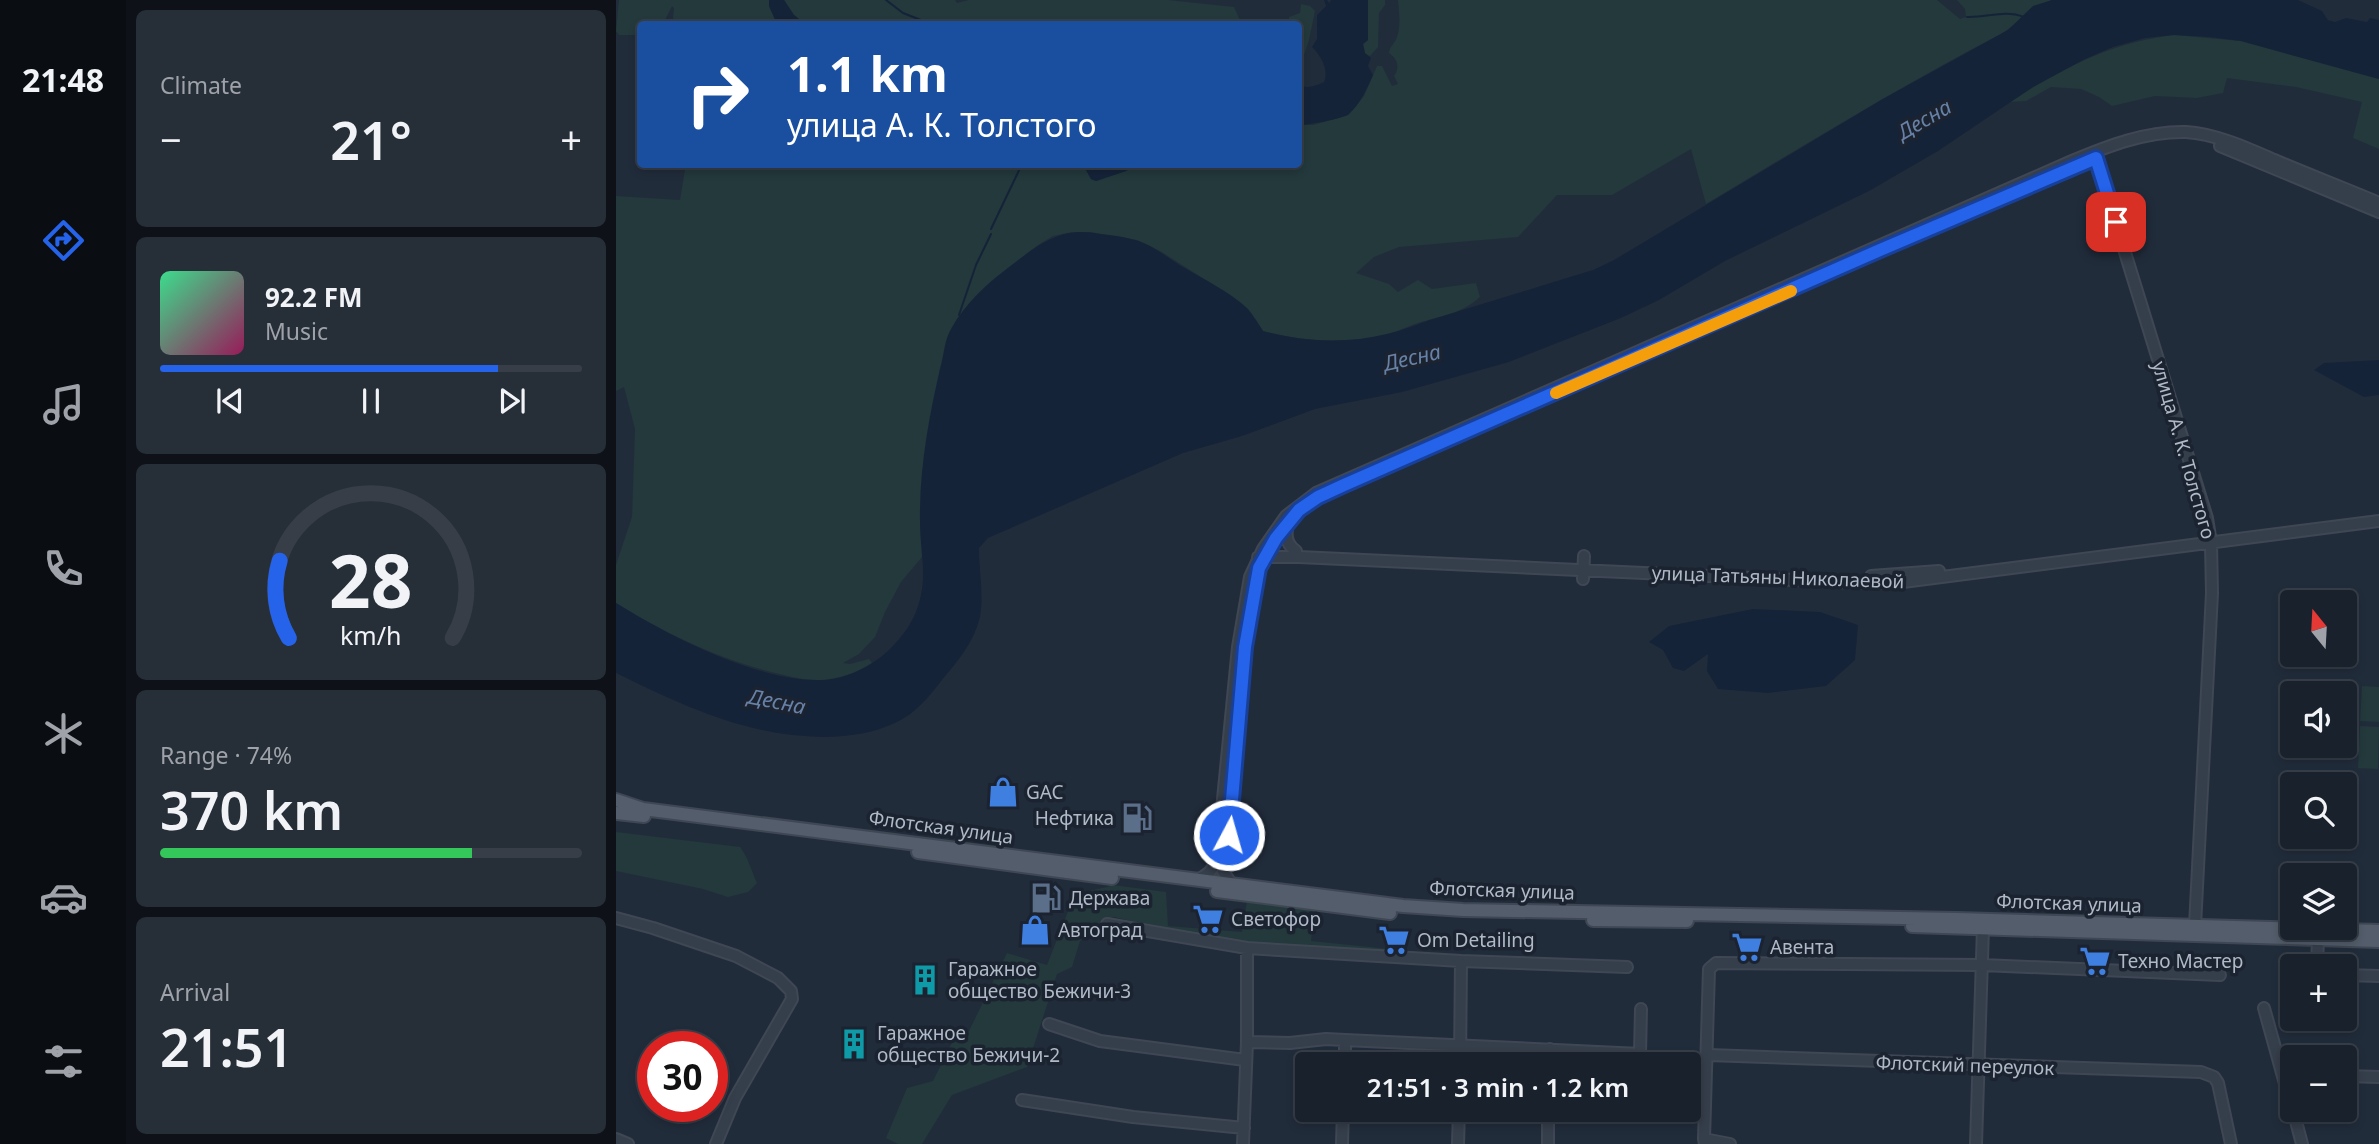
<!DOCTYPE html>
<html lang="en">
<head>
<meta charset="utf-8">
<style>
  body { margin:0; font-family:"Noto Sans",sans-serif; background:#262e38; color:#f1f3f6; height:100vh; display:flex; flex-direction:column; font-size:26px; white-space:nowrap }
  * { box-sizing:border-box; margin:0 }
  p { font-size:23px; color:#9fa3a9 }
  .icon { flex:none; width:38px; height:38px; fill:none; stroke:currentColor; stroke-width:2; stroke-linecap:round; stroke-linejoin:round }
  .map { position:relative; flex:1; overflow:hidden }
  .sheet { display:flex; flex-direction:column; gap:10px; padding:10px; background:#0e1218; width:490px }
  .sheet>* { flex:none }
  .top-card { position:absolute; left:21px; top:21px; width:665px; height:147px; border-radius:7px; box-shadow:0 4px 10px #0003,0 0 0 2px #373e48; background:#1a4fa0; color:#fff; overflow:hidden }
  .needle { width:46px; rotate:342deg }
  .fabs { position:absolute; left:1664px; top:590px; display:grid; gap:14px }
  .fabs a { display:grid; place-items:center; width:77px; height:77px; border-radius:7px; background:#19212c; box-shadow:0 4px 10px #0003,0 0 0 2px #373e48; font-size:35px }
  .speed { position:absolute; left:21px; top:1031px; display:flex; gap:14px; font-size:35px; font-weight:700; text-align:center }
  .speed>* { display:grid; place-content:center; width:91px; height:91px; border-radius:50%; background:#19212c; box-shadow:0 4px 10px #0003,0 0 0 2px #373e48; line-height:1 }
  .speed .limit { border:10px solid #d22; background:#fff; color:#111 }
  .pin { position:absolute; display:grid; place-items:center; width:60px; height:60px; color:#fff; margin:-30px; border-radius:14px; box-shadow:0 4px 10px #0006 }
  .me { position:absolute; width:77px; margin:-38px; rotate:6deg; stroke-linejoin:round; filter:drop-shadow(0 0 5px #0008) }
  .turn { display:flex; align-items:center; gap:24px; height:147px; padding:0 35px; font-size:32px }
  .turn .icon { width:91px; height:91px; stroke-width:2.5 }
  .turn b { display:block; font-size:49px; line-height:60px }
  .big { font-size:52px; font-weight:600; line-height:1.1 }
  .sheet .widget { flex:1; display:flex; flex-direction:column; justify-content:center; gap:10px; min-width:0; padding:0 24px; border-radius:10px; background:#262e38 }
  .sheet .dial { align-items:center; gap:0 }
  .dial svg { height:182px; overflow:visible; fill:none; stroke:#373e48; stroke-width:7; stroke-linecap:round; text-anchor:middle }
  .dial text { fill:#f1f3f6; stroke:none }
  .song { display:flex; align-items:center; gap:21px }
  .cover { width:84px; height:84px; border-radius:10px; background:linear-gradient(135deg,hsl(150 70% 55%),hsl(330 70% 35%)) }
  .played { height:7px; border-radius:4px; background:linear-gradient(90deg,#2563eb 80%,#373e48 80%) }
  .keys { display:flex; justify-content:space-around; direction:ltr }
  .heat { display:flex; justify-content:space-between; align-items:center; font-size:38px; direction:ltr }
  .charge { height:10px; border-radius:5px; background:linear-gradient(90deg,#34c759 74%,#373e48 0) }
  .trip { position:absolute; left:679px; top:1052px; width:406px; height:70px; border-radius:7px; background:#19212c; box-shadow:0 4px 10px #0003,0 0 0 2px #373e48; font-weight:600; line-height:70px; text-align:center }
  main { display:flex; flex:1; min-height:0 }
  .dock { display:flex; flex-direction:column; width:126px; justify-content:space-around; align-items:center; background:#0a0d12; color:#9fa3a9 }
  .dock .icon { width:49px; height:49px }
  .dock .current { color:#2563eb }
  .dock b { font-size:32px; color:#f1f3f6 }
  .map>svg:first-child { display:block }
  .green { fill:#23393c }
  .water { fill:#152339 }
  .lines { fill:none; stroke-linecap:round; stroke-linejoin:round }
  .stream { stroke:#152339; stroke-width:2 }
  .minor-casing { stroke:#3f4754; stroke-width:14 }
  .major-casing { stroke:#3f4754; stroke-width:16 }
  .minor { stroke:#353e4b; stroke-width:10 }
  .major { stroke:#535d6b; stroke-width:12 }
  .route-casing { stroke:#184099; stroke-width:18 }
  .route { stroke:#2563eb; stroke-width:12 }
  .slow { stroke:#f59e0b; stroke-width:12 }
  .labels { text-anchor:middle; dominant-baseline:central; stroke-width:7; stroke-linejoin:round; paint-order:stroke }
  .street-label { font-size:19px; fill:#b0b9c7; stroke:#1b2330 }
  .poi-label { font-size:19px; fill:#b0b9c7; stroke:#1b2330; text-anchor:start }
  .water-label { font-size:21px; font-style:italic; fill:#6882a7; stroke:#1b2330 }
</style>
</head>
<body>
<main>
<nav class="dock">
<b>21:48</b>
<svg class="icon current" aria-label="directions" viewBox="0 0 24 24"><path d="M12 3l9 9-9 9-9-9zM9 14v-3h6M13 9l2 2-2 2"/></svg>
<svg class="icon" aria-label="music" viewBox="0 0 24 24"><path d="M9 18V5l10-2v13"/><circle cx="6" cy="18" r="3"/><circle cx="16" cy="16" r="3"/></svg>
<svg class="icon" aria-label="phone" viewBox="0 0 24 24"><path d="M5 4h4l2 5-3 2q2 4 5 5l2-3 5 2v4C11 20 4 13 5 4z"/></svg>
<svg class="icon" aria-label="climate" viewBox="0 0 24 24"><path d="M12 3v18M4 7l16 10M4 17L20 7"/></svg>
<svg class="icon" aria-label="car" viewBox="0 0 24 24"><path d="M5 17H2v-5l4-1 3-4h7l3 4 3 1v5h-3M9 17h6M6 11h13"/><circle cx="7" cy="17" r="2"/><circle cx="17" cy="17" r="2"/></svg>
<svg class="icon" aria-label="filters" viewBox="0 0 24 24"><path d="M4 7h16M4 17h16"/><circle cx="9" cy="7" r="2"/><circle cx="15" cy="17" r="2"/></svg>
</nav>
<section class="sheet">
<div class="widget"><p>Climate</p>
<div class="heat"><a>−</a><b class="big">21°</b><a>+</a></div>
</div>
<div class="widget">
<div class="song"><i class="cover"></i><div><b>92.2 FM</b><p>Music</p></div></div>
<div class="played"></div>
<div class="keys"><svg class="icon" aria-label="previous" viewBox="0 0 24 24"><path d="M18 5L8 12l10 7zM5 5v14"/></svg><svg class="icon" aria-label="pause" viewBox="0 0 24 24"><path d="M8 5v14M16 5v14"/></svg><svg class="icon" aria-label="next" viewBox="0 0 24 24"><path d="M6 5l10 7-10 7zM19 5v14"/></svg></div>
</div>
<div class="widget dial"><svg viewBox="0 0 100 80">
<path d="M14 69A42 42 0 1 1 86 69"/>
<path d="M14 69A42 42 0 0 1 10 35" stroke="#2563eb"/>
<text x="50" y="56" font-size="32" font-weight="700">28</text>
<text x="50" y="72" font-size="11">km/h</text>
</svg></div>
<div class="widget"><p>Range · 74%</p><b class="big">370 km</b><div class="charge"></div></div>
<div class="widget"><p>Arrival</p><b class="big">21:51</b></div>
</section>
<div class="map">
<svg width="1763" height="1144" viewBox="0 0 1763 1144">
  <rect width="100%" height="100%" fill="#212c3b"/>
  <path class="green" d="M3,0H153V6L161,24H60L57,18L58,8L56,6L47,24H24V35H3L0,31Z
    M168,0H339L341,3L353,0H552L618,7L624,20L640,24H189L178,15Z
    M752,0H769V5L763,13L762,47L754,56L749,54L747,44L752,40Z
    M782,0H1321L1344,19L1350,17L1349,9L1341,0H1436C1411,8 1405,23 1383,35C1283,87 1187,146 1090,204L1075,149L996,195H941L902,237L783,247L758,257L740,273L773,284L782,292L802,280L816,289L860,283L864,297C846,313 828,316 805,322C795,325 785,330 775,333C736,345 686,342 647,331L640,320L610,293L544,251L521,240L474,232H456L437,236L422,245L376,281L358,298L324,368L305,488L306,557L285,582L269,612L259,637L243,654L227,663L234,664L253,659L256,663C241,673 223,679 205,680C193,681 180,678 168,675C109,662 51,635 0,603V565L16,517L19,429L8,387L0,391V196L64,200L70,164H467L475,179L480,181L510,171L520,165L682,164L683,125H697L732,115L748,96L761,66H766L776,86L782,84L778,76C784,68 782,59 773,53C774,45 779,44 781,37C785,25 783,12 782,0Z
    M685,4L694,6L699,11L693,40L687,58L683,56L682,24H673V17L684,13Z
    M1558,35L1625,41L1763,79V149L1737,138L1746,102L1680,87L1611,78L1607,93L1581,98L1539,96L1496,106L1483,97L1465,89L1435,87L1410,101L1394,102C1445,68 1497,42 1558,35Z
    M1746,686L1763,687V722L1744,721Z
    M1744,726L1763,727L1762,769L1742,768Z
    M0,832L124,847C133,859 135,870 141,883L132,892L112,897L87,889L0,871Z
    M497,885L550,892L552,926L626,932L631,901L699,907L695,941L823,954V957L636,944L563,932L498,917L486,921L478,933L464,941L456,967L441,974L411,1067L336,1095L306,1144H282L270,1138L291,1088L317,1081L343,1028L353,1031L391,953L431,965L456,901C466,890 483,890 497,885Z"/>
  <path class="water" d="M153,0H168L178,15L189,24H161L153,6Z
    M708,0H711L713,3L715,0H752V40L747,44L749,53L755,58L752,66L757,75C751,89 744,104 733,114C727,119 691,125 683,125V85C691,89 699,86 708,82C713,69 705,56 696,47L701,39V15L710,6Z
    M1436,0H1682L1706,11L1712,20L1719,22L1730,18L1751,22L1754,18L1763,20V79L1625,41L1593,37L1558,35L1529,38L1497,47L1469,59L1417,87L1322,151L1253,191L1109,261L1043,300L1005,318L893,362L786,392L699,409L626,436L567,453L372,538L363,548C363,571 368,594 364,617C358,642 342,661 326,680C317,692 305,706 293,715C274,728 250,734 228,736C146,743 71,708 0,673V603C53,636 139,680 201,680C227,681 255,667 273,650C285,638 297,623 302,606C312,575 304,553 304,522C303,470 313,415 325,365C328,353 329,339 335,329C349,303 373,282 397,264C422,245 444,228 478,233C491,235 506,236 519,240C537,245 550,257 565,266C587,279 613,291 632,309C638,316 642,324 647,331C686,342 731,344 771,334C790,330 808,321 827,316C877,301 927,285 977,270L998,260L1265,100L1392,30L1417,6Z
    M467,165H520L510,171L480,181L475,179Z
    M1763,360V395L1748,397L1698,370L1708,363Z
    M1137,609L1204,612L1242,625L1239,660L1210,686L1152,693L1102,689L1091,671L1092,654L1068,671L1057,668L1047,650L1033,642L1053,626Z"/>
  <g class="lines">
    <path class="stream" d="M270,0L287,13L315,24
      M1351,17C1371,18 1388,9 1408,17
      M375,229L406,164
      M343,315L360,265L375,234"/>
    <g class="minor-casing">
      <path id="minor" d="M1604,146L1763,212
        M1478,152L1591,518L1595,543L1596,593L1579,926
        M674,520C669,531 668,543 680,551
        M642,557H683L1244,583H1279L1763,521
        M1255,576L1323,571
        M967,579L968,556
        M580,880C591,876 596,871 601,860L622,647L634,577L647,549L670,516L700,493L1456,161C1492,146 1530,131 1570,132C1602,134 1635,150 1663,162C1696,176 1730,189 1763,203
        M616,885L607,871V861L615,813L628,663
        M0,918L37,928L120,956L162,978L175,991L176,999L119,1098L100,1144
        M491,924L631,948L845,961L1011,967
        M1701,966L1702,939
        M1729,975L1763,976
        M1648,1008L1676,1109
        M433,1024L484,1041L629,1060
        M631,1042L674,1043L710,1039L729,1040L1024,1054L1025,1009
        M1092,1055L1585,1072L1598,1077L1602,1083L1615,1144
        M729,1064V1040
        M844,1064L845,961
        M933,1064L934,1049
        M1729,1076L1763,1077
        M406,1100L517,1117L628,1128
        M1677,1110L1686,1144
        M0,1139L12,1144
        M1088,1139L1093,969L1100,963L1366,965L1604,975
        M627,1144L631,1042V948
        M726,1144L727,1110
        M842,1144L843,1110
        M932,1144V1110
        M1089,1144L1088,1139L1114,1144
        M1360,1144L1367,928"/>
    </g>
    <g class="major-casing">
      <path id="major" d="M0,800L27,809L787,906L847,910L1341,919L1763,931
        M0,813L28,816
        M302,852L496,878
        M601,891L774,913
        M977,920L1071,921
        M1296,926L1763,941"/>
    </g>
    <use href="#minor" class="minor"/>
    <use href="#major" class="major"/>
  </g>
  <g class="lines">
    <g class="route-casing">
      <path id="route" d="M613,835L629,647L643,568L660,538L683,510L702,497L728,485L1264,250L1480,158L1500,222"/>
    </g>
    <use href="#route" class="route"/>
    <path class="slow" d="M940,393L1175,291"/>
  </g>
  <defs>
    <g id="shop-bare" transform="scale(2.415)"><path d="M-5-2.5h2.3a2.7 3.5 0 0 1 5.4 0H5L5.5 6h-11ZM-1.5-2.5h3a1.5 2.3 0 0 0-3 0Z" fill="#3f7fe0" stroke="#1b2330" stroke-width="2.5" paint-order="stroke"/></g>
    <g id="fuel-bare" transform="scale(2.415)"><path d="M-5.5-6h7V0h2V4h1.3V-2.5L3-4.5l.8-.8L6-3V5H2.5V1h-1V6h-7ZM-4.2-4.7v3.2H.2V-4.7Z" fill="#5c6f8a" stroke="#1b2330" stroke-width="2.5" paint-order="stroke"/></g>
    <g id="supermarket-bare" transform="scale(2.415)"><path d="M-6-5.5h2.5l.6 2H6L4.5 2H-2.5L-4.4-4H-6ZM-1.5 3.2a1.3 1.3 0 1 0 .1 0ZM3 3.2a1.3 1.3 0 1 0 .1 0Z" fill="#3f7fe0" stroke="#1b2330" stroke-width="2.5" paint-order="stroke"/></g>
    <g id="building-bare" transform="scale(2.415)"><path d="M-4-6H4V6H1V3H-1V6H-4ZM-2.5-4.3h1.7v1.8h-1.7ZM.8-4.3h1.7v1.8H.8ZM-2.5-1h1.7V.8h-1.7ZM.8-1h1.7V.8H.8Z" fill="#0f9aa8" stroke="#1b2330" stroke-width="2.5" paint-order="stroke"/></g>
  </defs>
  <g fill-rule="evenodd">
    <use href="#shop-bare" x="387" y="792"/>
    <use href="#fuel-bare" x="521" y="818"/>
    <use href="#fuel-bare" x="430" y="898"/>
    <use href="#supermarket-bare" x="592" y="919"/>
    <use href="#shop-bare" x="419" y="930"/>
    <use href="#supermarket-bare" x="778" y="940"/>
    <use href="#supermarket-bare" x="1131" y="947"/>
    <use href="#supermarket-bare" x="1479" y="961"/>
    <use href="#building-bare" x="309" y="980"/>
    <use href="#building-bare" x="238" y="1044"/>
  </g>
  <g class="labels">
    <g class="street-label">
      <text transform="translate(1568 450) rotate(74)">улица А. К. Толстого</text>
      <text transform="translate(1162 577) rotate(2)">улица Татьяны Николаевой</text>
      <text transform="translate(325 827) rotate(8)">Флотская улица</text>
      <text transform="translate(886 890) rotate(2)">Флотская улица</text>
      <text transform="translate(1453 903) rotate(2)">Флотская улица</text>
      <text transform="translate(1349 1065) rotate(2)">Флотский переулок</text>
    </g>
    <g class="poi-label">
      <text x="410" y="792">GAC</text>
      <text x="498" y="818" text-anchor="end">Нефтика</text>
      <text x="453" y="898">Держава</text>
      <text x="615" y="919">Светофор</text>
      <text x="442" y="930">Автоград</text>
      <text x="801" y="940">Om Detailing</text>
      <text x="1154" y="947">Авента</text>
      <text x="1502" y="961">Техно Мастер</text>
      <text x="332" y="969">Гаражное<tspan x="332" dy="22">общество Бежичи-3</tspan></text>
      <text x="261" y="1033">Гаражное<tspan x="261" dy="22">общество Бежичи-2</tspan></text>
    </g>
    <g class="water-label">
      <text transform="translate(1308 119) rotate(-30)">Десна</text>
      <text transform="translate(796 357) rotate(-13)">Десна</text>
      <text transform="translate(161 701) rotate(11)">Десна</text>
    </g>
  </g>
</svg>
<div class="fabs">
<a><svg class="needle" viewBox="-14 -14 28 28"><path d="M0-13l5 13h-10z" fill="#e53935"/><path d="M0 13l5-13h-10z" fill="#9fa3a9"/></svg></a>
<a><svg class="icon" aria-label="sound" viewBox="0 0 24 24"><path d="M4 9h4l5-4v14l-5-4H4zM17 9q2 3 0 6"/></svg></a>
<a><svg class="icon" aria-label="search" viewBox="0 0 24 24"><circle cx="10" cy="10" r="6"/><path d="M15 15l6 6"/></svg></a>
<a><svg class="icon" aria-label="layers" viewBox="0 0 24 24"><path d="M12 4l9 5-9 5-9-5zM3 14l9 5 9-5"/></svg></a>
<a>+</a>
<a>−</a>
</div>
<div class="speed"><div class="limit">30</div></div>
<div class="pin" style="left:1500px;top:222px;background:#d93025"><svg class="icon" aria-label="arrive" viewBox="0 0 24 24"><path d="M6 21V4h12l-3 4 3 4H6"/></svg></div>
<svg class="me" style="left:613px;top:835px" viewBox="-20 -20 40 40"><circle r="17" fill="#2563eb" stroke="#fff" stroke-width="3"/><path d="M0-11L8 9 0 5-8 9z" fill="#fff"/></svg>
<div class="trip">21:51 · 3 min · 1.2 km</div>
<div class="top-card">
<div class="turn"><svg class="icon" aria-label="right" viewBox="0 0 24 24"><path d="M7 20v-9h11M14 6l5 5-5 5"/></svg><div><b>1.1 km</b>улица А. К. Толстого</div></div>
</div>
</div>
</main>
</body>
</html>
